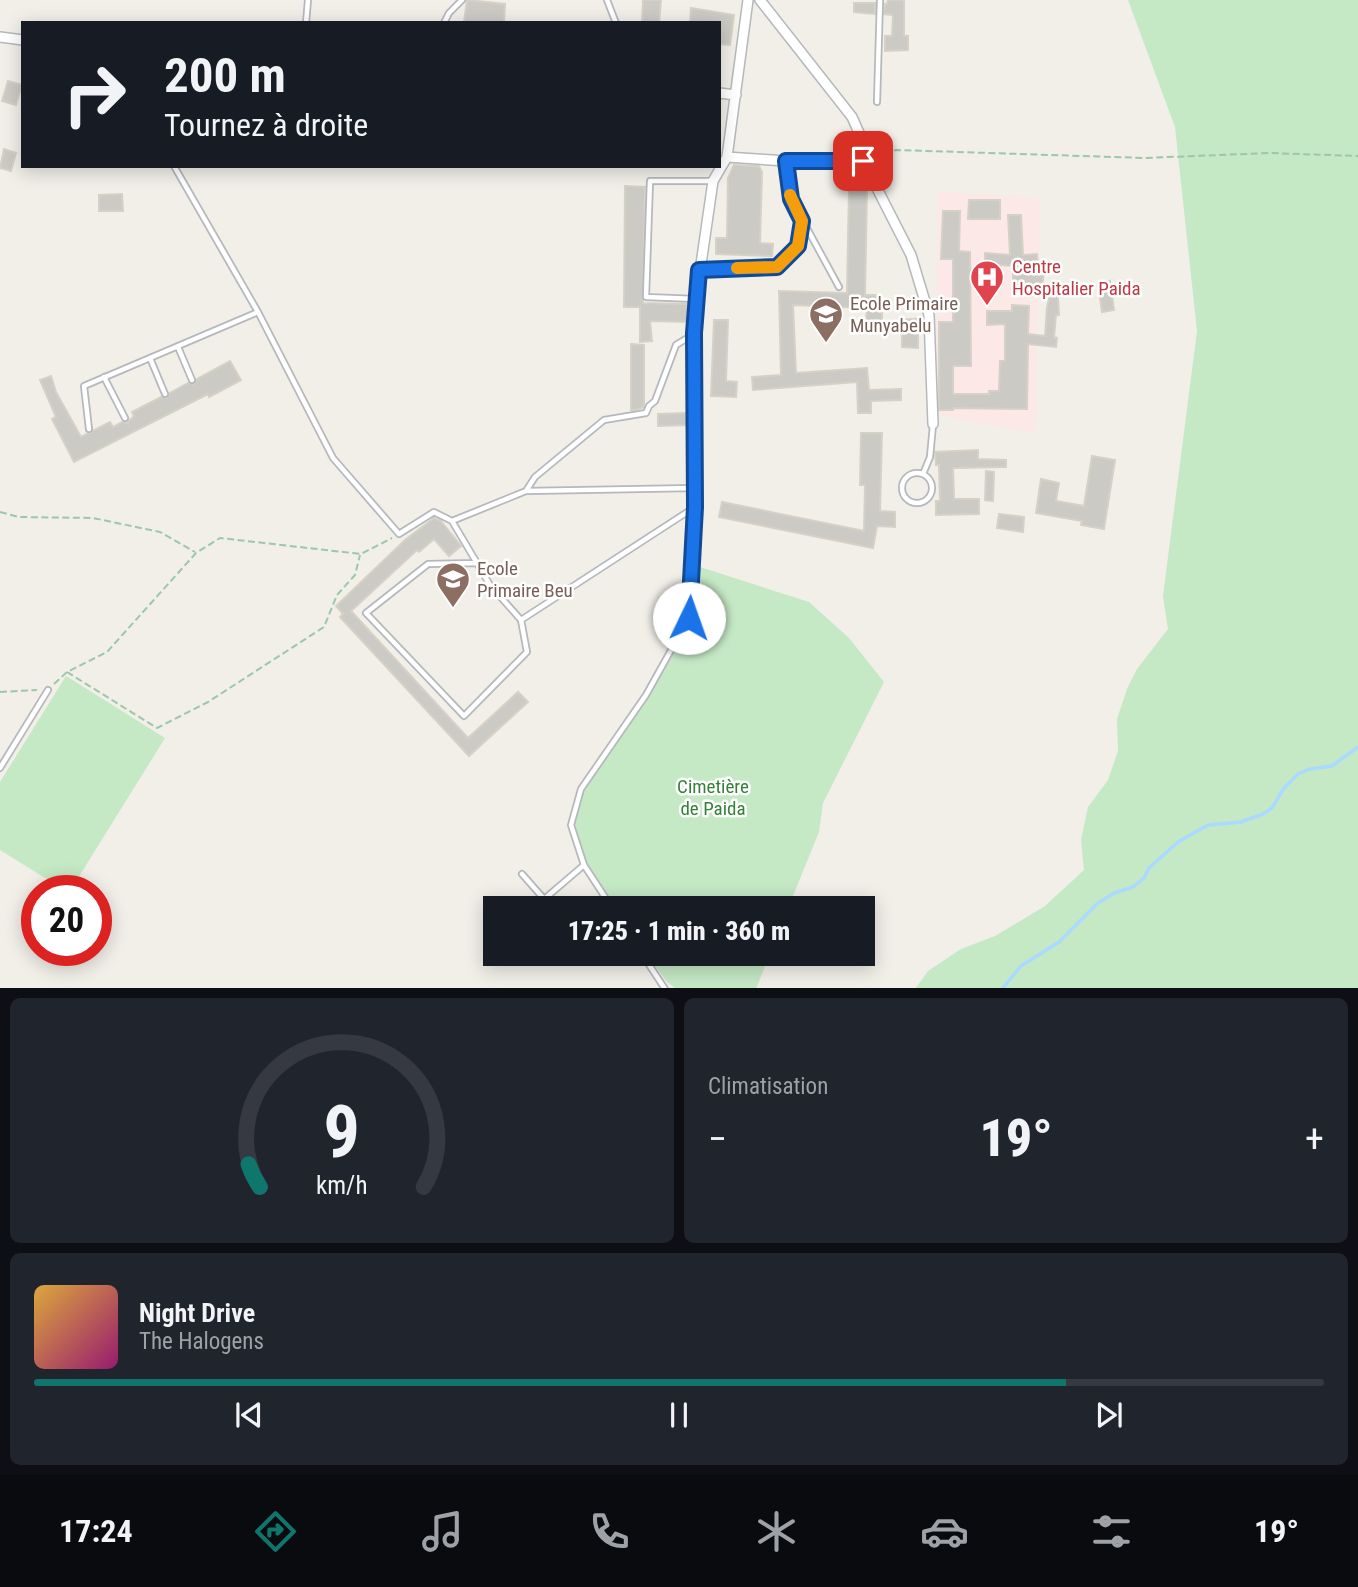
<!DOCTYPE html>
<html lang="fr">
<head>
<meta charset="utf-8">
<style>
  body { margin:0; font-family:"Roboto Condensed",sans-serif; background:#20242c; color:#f1f3f6; height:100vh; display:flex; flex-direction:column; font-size:26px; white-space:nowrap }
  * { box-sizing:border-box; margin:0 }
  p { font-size:23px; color:#9ea1a6 }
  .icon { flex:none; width:38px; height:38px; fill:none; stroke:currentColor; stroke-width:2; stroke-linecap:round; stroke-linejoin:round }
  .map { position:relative; height:988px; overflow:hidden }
  .panel { display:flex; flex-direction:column; gap:10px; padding:10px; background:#0d0f14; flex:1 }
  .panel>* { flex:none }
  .guide { position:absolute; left:21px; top:21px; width:700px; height:147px; border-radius:0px; box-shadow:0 4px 18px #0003; background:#171b24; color:#f1f3f6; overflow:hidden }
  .speed { position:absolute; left:21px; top:875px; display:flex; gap:14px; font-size:35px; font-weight:700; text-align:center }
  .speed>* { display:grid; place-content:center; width:91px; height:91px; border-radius:50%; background:#171b24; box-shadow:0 4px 18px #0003; line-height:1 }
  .speed .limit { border:10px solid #d22; background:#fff; color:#111 }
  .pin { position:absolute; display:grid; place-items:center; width:60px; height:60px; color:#fff; margin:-30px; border-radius:14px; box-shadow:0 4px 10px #0006 }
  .me { position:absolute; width:77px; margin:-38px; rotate:3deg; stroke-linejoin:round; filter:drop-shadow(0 0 5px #0008) }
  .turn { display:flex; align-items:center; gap:24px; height:147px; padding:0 28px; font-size:32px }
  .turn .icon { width:91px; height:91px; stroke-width:2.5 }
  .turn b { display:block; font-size:49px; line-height:60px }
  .big { font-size:52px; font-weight:800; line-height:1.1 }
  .panel .tile { flex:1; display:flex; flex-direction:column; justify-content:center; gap:10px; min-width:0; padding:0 24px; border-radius:10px; background:#20242c }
  .panel .dial { align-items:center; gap:0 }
  .dial svg { height:182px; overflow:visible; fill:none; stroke:#363941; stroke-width:7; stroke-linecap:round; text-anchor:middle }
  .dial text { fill:#f1f3f6; stroke:none }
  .song { display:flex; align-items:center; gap:21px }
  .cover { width:84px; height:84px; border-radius:10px; background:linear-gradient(135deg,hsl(40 70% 55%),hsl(320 70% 35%)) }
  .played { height:7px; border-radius:4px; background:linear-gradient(90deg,#0f766e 80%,#363941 80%) }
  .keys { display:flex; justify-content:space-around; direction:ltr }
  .heat { display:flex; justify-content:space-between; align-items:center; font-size:38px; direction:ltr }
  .panel .tiles { flex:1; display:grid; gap:10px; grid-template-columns:1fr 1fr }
  .tile:last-child { grid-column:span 2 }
  .trip { position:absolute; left:483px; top:896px; width:392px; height:70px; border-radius:0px; background:#171b24; box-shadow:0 4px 18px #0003; font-weight:800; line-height:70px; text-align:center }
  .tabs { display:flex; height:112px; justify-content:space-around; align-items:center; background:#090b0e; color:#9ea1a6 }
  .tabs .icon { width:49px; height:49px }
  .tabs .on { color:#0f766e }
  .tabs b { font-size:32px; color:#f1f3f6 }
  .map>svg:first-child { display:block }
  .medical { fill:#fce8e6 }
  .green { fill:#c5e8c5 }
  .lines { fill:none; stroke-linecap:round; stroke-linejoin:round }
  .stream { stroke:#aadaff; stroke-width:3.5 }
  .building { fill:#cccac5; stroke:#d6d1c6; stroke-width:2 }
  .lane-casing { stroke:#b5b8bc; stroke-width:8 }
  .street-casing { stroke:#b5b8bc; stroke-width:12 }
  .path { stroke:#9cc7a9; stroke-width:2; stroke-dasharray:7 3.5; stroke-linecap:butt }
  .lane { stroke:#fff; stroke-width:4.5 }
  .street { stroke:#fff; stroke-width:9 }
  .route-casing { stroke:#114b97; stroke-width:18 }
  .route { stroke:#1a73e8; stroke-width:12 }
  .slow { stroke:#f59e0b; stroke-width:12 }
  .labels { text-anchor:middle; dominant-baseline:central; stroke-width:5; stroke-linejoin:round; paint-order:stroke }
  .health-label { font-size:19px; fill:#be3a42; stroke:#fff; text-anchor:start }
  .education-label { font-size:19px; fill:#785e54; stroke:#fff; text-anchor:start }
  .park-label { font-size:19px; fill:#348238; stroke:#fff }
</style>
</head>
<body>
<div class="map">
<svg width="1358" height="989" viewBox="0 0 1358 989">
  <rect width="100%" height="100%" fill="#f1efe8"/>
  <path class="medical" d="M938,191L1040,199L1035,433L936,415Z"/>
  <path class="green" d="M1128,0H1358V988H916L928,971L961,949L995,936L1045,906L1084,870L1081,840L1088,807L1108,780L1118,751L1117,719L1127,689L1137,669L1168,629L1163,596L1197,331L1175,127Z
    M700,567L809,602L849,638L884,682L823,803L819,832L788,908H616C599,882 574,850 575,818C575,810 581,800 583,792L671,659L696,609Z
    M66,676L165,738L70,891H66L0,850V782Z
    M646,954H770L756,989L675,988L667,982Z"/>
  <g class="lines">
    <path class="stream" d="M1002,989L1021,966L1059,942L1098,903L1114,893L1133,887L1144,878L1149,868L1178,842L1208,825L1241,822L1263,814L1272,808L1284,788L1298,774L1310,769L1332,766L1358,747"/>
  </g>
  <path class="building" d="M467,0L505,4L504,23L464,22Z
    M643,0H661L659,23H642Z
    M888,0H904V36H908V50L885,51V36H892L893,15L884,14L885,4H887Z
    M854,3H875V14L854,12Z
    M691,8L734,15L730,45L719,44V23H690Z
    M8,81L22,85L16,105L2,101Z
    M4,149L16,153L11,171L0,168Z
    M734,165L759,166L762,172L760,243L773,244L772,256L716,254V238H727L728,178Z
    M625,186L645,187L643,303L689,304V322L650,321L652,341L640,342V307H624Z
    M849,188H867L865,295H882V322H866L867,308L793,305L796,373L867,368L869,390L901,389V400L871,401V413H858L857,382L753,390L752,377L781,375L779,291L847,293Z
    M122,194L123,211H99V195Z
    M969,200H1000V219H968Z
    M943,211H960L959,251L970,252L971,366H953V394H989V391H999L1000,361H1005V324L987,325V311H1012V305L1029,306L1028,334L1045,336L1047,307L1053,282L1057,283L1059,315H1056L1054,337L1057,338L1056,347L1028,344L1027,409L953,408V410H939V322H953V259H941Z
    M1008,215H1021L1023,255L1037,254L1038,269L1044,270L1042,290L1013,289V266L985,264V253L1010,255Z
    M1110,281L1114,310L1102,312L1098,283Z
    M922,318V328L918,329V348L902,347V320Z
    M714,320H728L726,381L737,382L736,397L711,396Z
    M631,344L644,345V407L635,410H631Z
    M230,361L241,380L209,397L208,394L74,462L52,419L56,417L40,380L51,376L56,392L81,437L110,422L113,427L122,422L127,423L134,416L132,412L161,397L167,398L170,393L188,383L194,384L197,379Z
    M688,413V425L658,426V414Z
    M861,433H882L880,511L895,512V527L877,526L873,548L719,517L722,502L864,531L865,485H860Z
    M978,450V459L1006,460V467L953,468L954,499H979V514L936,515V501H940L939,465H936L935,452Z
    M1092,456L1115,460L1104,529L1081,525L1082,521L1036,513L1041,479L1059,483L1056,501L1084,506Z
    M986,471L994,472L993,501L985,500Z
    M999,514L1024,517L1023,532L997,528Z
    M434,518L441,521L461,546L449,556L434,539L419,552L417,550L351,611L468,738L518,692L528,702L469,756L340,617L343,614L336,606L405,540Z"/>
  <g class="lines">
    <g class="lane-casing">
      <path id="lane" d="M607,0L616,23
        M306,23L308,0
        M444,23L449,13L462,0
        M877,102L880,0
        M786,162L791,199L839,287
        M174,166L258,312L333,458L399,534L434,512L452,521L526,491L695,488L689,618L646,695L581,789L571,825L584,865L612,908
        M700,270L777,267L798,246L802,222
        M696,299L646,297L650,181H712
        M178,347L192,380
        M150,358L165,394
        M104,377L125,418
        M89,429L84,386L258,312
        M902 488a15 15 0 1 1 30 0a15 15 0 1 1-30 0Z
        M923,474L930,457L933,425
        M526,491L535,477L604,420L646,413L649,406L655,401L676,345L694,334
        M452,521L490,585L521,620L527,652L464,716L366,613L428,564L477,563
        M521,620L695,507
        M0,768L48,690
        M522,874L552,908
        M535,907L584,865
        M642,954L665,989"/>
    </g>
    <g class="street-casing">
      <path id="street" d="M760,0L852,117L864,144L863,161L911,255L929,315L933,424
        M0,37L23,40
        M719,93L736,95
        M727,157L786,161H863
        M695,488L696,299L713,181L727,157L748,0"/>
    </g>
    <path class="path" d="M874,157L896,150L1145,158L1269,153L1358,156
      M0,512L19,517L93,518L160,532L195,552
      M67,672L157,728L208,702L324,627L337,595L355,575L360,555
      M54,684L67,672L107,652L196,553L220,538L361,554L392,538
      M0,692L37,690"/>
    <use href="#lane" class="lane"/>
    <use href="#street" class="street"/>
  </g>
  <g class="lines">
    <g class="route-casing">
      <path id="route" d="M689,618L695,507L694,333L699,270L777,267L798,246L802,221L791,199L786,161H863"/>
    </g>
    <use href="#route" class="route"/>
    <path class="slow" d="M737,268L777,267L798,246L802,221L790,195"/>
  </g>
  <defs>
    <g id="hospital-pin" transform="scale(1.75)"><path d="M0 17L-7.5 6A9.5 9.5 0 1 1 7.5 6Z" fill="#e0444e" stroke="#fff"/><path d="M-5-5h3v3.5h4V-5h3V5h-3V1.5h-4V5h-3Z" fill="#fff"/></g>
    <g id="school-pin" transform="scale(1.75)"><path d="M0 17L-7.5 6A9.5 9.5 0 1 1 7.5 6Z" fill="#8d6e63" stroke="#fff"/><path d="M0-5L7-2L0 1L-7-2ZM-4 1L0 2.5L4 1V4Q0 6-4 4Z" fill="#fff"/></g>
  </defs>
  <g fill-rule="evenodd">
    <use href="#hospital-pin" x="987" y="277"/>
    <use href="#school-pin" x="826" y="314"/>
    <use href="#school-pin" x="453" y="579"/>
  </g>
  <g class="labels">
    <g class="health-label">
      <text x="1012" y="266">Centre<tspan x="1012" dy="22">Hospitalier Paida</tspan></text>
    </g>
    <g class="education-label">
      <text x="850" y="303">Ecole Primaire<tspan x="850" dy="22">Munyabelu</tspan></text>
      <text x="477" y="568">Ecole<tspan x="477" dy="22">Primaire Beu</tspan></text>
    </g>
    <g class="park-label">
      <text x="713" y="786">Cimetière<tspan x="713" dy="22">de Paida</tspan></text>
    </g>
  </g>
</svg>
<div class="speed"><div class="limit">20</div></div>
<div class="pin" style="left:863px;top:161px;background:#d93025"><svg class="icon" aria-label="arrive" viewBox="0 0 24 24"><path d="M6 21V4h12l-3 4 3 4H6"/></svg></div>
<svg class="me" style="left:689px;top:618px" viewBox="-20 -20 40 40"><circle r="19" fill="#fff"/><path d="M0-13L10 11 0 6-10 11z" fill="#1a73e8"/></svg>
<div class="trip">17:25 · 1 min · 360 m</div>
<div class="guide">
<div class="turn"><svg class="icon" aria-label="right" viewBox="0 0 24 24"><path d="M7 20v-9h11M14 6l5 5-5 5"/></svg><div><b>200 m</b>Tournez à droite</div></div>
</div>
</div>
<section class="panel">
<div class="tiles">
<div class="tile dial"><svg viewBox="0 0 100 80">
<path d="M14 69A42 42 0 1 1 86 69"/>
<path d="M14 69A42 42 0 0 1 9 59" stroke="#0f766e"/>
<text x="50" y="56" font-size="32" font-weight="700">9</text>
<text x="50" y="72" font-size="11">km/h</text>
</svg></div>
<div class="tile"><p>Climatisation</p>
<div class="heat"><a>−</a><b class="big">19°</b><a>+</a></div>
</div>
<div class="tile">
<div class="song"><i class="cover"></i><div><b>Night Drive</b><p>The Halogens</p></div></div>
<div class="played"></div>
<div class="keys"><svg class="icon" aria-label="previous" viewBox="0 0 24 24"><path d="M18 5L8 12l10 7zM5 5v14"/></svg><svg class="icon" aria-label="pause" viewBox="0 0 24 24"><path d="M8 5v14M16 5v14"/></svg><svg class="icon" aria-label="next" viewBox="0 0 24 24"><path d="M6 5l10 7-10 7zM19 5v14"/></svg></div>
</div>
</div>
</section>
<nav class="tabs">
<b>17:24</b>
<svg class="icon on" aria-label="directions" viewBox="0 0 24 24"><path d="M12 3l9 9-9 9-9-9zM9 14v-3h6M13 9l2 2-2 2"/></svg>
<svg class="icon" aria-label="music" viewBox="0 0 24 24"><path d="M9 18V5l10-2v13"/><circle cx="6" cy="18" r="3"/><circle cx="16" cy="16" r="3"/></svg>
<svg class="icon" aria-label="phone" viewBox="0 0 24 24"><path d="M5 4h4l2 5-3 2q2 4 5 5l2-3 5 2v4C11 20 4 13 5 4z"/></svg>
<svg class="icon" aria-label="climate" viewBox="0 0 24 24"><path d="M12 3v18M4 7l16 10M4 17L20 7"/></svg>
<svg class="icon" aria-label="car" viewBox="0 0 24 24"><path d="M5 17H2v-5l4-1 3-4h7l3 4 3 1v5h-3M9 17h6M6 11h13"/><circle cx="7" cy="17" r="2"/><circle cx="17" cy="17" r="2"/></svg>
<svg class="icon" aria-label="filters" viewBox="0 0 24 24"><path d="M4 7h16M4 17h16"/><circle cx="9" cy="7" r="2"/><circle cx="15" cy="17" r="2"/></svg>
<b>19°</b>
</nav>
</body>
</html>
